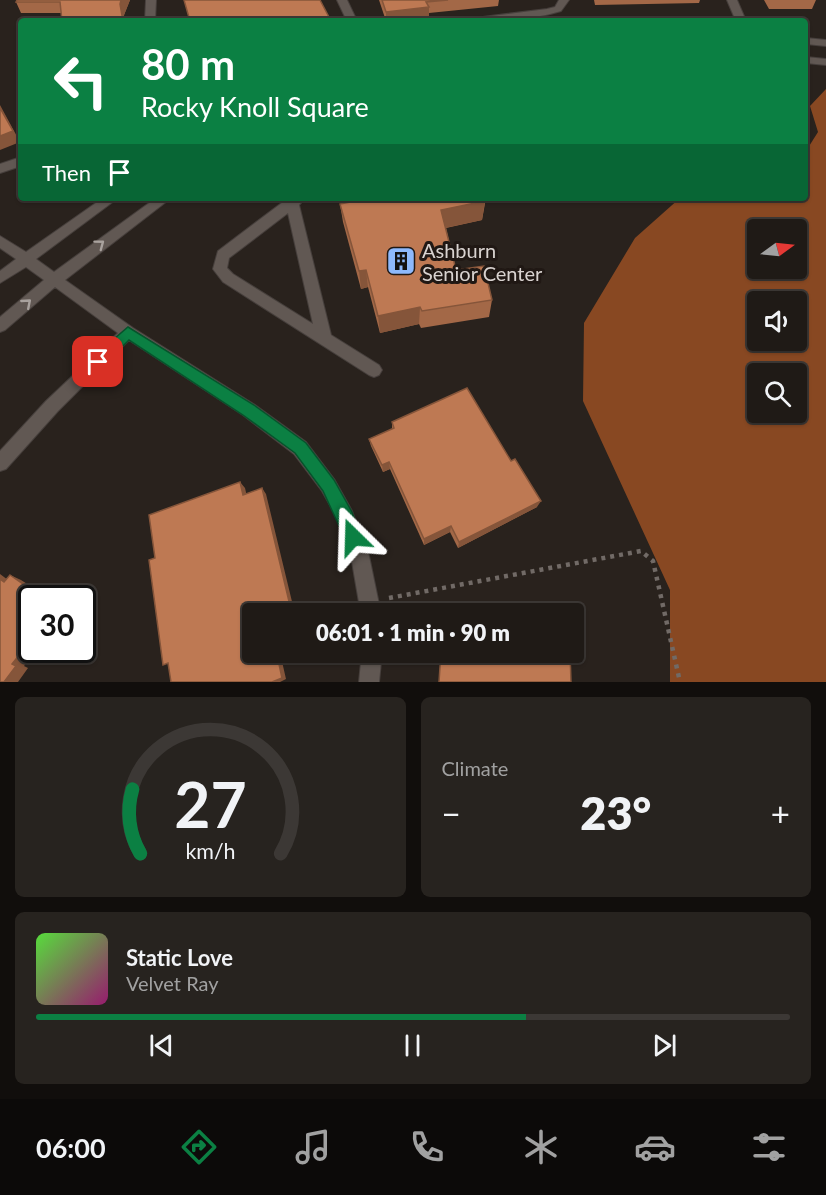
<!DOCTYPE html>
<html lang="en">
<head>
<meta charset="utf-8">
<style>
  body { margin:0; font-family:Lato,sans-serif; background:#27231f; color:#f1f3f6; height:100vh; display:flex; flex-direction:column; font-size:22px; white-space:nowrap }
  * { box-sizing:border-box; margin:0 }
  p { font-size:20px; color:#a1a1a1 }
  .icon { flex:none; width:33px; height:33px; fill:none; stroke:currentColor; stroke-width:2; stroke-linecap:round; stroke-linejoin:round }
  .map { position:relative; height:682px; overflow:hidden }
  .panel { display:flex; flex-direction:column; gap:15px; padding:15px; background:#110e0c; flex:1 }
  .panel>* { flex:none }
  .hud { position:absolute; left:18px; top:18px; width:790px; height:183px; border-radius:6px; box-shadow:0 2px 4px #0004,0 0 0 2px #3c3835; background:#0b8043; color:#fff; overflow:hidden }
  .needle { width:39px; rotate:75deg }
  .buttons { position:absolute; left:747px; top:219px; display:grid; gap:12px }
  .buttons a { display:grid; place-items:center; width:60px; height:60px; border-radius:6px; background:#1f1a16; box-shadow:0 2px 4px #0004,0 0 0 2px #3c3835; font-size:30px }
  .speed { position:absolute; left:18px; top:585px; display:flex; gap:12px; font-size:30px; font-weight:700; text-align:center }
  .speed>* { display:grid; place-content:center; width:78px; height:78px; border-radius:50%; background:#1f1a16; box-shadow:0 2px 4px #0004,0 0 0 2px #3c3835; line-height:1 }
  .speed .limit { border:3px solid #111; border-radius:9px; background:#fff; color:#111 }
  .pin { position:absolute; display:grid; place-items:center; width:51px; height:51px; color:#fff; margin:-26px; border-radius:12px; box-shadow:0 3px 9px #0006 }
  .me { position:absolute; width:66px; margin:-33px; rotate:338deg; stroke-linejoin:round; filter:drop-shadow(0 0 4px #0008) }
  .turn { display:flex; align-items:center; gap:21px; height:126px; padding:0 24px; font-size:27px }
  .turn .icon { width:78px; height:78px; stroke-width:2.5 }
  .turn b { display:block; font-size:42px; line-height:51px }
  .then { display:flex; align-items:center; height:57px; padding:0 24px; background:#0003; gap:12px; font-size:22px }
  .big { font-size:45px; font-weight:800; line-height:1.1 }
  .panel .card { flex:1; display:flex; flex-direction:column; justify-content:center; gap:9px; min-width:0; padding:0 21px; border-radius:9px; background:#27231f }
  .panel .dial { align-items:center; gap:0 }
  .dial svg { height:156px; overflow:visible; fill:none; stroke:#3c3835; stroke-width:7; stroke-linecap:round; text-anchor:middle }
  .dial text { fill:#f1f3f6; stroke:none }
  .song { display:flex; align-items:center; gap:18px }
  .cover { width:72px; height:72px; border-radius:9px; background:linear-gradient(135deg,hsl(110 70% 55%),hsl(320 70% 35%)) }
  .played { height:6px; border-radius:3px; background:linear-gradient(90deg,#0b8043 65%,#3c3835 65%) }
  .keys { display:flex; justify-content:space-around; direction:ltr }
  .heat { display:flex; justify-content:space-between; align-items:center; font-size:33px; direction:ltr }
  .panel .tiles { flex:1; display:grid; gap:15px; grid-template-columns:1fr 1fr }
  .card:last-child { grid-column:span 2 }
  .trip { position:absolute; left:242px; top:603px; width:342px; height:60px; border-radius:6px; background:#1f1a16; box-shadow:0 2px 4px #0004,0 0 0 2px #3c3835; font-weight:800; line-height:60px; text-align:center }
  .dock { display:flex; height:96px; justify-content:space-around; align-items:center; background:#0c0a09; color:#a1a1a1 }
  .dock .icon { width:42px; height:42px }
  .dock .current { color:#0b8043 }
  .dock b { font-size:27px; color:#f1f3f6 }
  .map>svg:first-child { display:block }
  .forest { fill:#884822; fill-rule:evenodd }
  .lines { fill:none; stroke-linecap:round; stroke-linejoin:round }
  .minor-casing { stroke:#463f3c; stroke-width:2 }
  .path { stroke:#716a66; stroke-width:4.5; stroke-dasharray:4 5; stroke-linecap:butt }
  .minor { fill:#615853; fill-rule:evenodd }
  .wall { fill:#a36847 }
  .shaded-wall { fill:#85553a }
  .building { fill:#be7953; stroke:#85553a; stroke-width:1.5 }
  .oneway { stroke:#a9a29e }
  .route { fill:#0b8043; stroke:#07532c; stroke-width:1.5 }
  .labels { text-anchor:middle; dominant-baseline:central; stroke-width:6; stroke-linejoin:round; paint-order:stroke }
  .poi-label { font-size:20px; fill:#d9d3d0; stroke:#201814; text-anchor:start }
</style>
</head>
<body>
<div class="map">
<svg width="826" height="682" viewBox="0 0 826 682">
  <rect width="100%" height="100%" fill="#29221d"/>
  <path class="forest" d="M826,89V682H670V590L583,401L584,323L635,238L680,198H806V151L818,132L810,106ZM758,230H796V268H758ZM758,302H796V340H758ZM758,374H796V412H758Z"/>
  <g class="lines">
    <g class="minor-casing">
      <path id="minor" d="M146,0H156L155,21H145Z
        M337,0H347L357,21H347Z
        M559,0H569L561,11C532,20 500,21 470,21L475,18L547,9L555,7Z
        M727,0H737L746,21H736Z
        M806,38L826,40V46L806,44Z
        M806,57L826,59V65L806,63Z
        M21,157V166L0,173V164Z
        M103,198H118L36,259L54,272L156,198H171L65,280L133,328L255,405L306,442L334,479L352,511L369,556L381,614H361L351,556L339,521L322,491L294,454L243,415L129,340L58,411L6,469L0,471V451L46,401L118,333L55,287L5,330L0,332V317L44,280L26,267L0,283V271L16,259L0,248V236L26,252Z
        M305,198L299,205L331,335L379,365L382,370L379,375L374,377L369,375L223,282L213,269L218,251L287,199ZM288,213L313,324L233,274L227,268L229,258Z
        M362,652H382L379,682H359Z"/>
    </g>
    <path class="path" d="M389,598L641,551L653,561L680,682"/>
    <use href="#minor" class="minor"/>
  </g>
  <path class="wall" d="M17,0H130L124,15L61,13H21L16,2Z
    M379,0H499L498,6L429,13V18L405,21H386Z
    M594,0H700L699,3L595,5Z
    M764,0H816L812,9H769Z
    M347,198H486L482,220L446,228L456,270L492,300L489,317L421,328L419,324L380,333L368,287L361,289L343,222L340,204L348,202Z
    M392,422L537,507L458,548L450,532L424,545L390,469L383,472L371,446L369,439L392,429Z"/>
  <path class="shaded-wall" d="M121,0H130L124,15L125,21H123L120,4Z
    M429,7V18L405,21H386V12Z
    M0,105L20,142L0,150Z
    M485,201L482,220L440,229L441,210Z
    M366,270L368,287L361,289L359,271Z
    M420,307L419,324L380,333L378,316Z
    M389,462L390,469L383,472L382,465Z
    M240,482L245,488L248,501L243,495Z
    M262,488L266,494L295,614H292Z
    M541,501L537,507L458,548L459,542Z
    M451,526L450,532L424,545V539Z
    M0,574L16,586L4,582L0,579Z
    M10,575L21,580L38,591L33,597L35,598H32V600L22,593Z
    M32,639V650H37L24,666L28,668L18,682H4L12,664Z
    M284,652H294L281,657L286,679L280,682H272L277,655Z"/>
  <path class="building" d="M17,0H121L120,4L123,21H62L60,2H16Z
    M184,0H320L331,21H190Z
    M382,0H448L426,2L429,7L386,12Z
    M0,108L13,131L0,136Z
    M350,198H483L485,201L441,210L456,270L484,266L492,300L422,311L420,307L378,316L366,270L359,271L340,204L351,202Z
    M467,388L511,461L515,459L541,501L459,542L451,526L424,539L389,462L382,465L369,439L394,428L392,422Z
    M240,482L243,495L262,488L292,614H252V652H284L277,655L282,678L272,682H171L168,663L163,665L149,560L155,558L149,515Z
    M10,575L27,587L22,593L32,600V639L12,664L16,666L4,682H0V579L4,582Z
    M441,652H570L571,682H439Z"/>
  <defs><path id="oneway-chevron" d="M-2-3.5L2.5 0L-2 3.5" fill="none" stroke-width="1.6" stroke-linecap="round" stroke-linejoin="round" transform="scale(1.5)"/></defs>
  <g class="oneway">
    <use href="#oneway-chevron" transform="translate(100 244) rotate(-37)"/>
    <use href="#oneway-chevron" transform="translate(27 303) rotate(-41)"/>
  </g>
  <path class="route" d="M128,327L254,405L306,443L334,480L352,512L361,537L359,543L353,545L347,543L323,491L295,453L243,415L129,340L103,366H93V357Z"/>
  <defs>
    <g id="building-square" transform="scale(1.5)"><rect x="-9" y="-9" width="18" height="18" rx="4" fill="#8db9fc" stroke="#201814"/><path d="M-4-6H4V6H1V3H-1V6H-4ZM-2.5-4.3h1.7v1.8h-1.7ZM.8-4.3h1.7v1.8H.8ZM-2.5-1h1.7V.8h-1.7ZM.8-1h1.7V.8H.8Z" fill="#111"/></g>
  </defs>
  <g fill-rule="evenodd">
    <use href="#building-square" x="401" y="261"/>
  </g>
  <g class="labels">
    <g class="poi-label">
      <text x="422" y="250">Ashburn<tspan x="422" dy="23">Senior Center</tspan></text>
    </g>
  </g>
</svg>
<div class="buttons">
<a><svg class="needle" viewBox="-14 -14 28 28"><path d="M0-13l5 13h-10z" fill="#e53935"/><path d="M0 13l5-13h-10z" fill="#a1a1a1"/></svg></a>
<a><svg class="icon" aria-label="sound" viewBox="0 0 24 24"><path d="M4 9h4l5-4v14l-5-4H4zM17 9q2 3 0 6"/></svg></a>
<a><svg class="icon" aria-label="search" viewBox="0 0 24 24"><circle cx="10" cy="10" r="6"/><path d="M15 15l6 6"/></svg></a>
</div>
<div class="speed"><div class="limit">30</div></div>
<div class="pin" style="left:98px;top:362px;background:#d93025"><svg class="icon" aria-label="arrive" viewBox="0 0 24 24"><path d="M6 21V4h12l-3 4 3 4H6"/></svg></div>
<svg class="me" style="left:353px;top:537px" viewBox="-20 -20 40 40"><path d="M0-17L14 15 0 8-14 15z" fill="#0b8043" stroke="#fff" stroke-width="4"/></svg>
<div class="trip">06:01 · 1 min · 90 m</div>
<div class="hud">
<div class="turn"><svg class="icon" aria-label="left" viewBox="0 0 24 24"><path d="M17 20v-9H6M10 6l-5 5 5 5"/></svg><div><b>80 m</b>Rocky Knoll Square</div></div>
<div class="then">Then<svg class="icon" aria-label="arrive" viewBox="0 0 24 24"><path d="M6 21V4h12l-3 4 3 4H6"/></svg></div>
</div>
</div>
<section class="panel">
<div class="tiles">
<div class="card dial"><svg viewBox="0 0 100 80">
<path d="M14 69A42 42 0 1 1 86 69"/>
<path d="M14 69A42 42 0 0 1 10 36" stroke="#0b8043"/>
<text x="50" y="56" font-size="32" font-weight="700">27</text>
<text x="50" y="72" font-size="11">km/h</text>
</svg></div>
<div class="card"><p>Climate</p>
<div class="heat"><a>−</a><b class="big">23°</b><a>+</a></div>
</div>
<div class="card">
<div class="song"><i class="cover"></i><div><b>Static Love</b><p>Velvet Ray</p></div></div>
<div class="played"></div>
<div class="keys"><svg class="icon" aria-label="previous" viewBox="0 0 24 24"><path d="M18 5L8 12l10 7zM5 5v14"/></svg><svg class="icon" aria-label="pause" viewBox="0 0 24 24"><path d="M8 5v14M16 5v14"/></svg><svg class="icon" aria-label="next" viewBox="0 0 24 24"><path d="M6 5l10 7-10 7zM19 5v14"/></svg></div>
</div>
</div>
</section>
<nav class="dock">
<b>06:00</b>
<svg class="icon current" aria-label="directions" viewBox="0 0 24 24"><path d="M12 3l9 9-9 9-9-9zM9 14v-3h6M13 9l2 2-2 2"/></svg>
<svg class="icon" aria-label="music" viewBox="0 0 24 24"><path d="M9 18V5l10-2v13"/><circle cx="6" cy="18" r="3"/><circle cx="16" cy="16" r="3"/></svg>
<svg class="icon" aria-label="phone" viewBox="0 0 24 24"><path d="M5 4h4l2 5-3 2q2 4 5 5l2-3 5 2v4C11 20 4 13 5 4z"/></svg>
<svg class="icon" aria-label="climate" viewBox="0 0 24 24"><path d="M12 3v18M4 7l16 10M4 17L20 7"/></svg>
<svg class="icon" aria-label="car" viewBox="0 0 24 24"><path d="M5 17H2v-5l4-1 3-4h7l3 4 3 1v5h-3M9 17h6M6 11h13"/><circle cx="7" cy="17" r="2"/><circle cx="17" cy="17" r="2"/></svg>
<svg class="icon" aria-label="filters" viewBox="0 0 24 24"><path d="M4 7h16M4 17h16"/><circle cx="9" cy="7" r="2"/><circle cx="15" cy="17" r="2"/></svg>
</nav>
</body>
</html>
